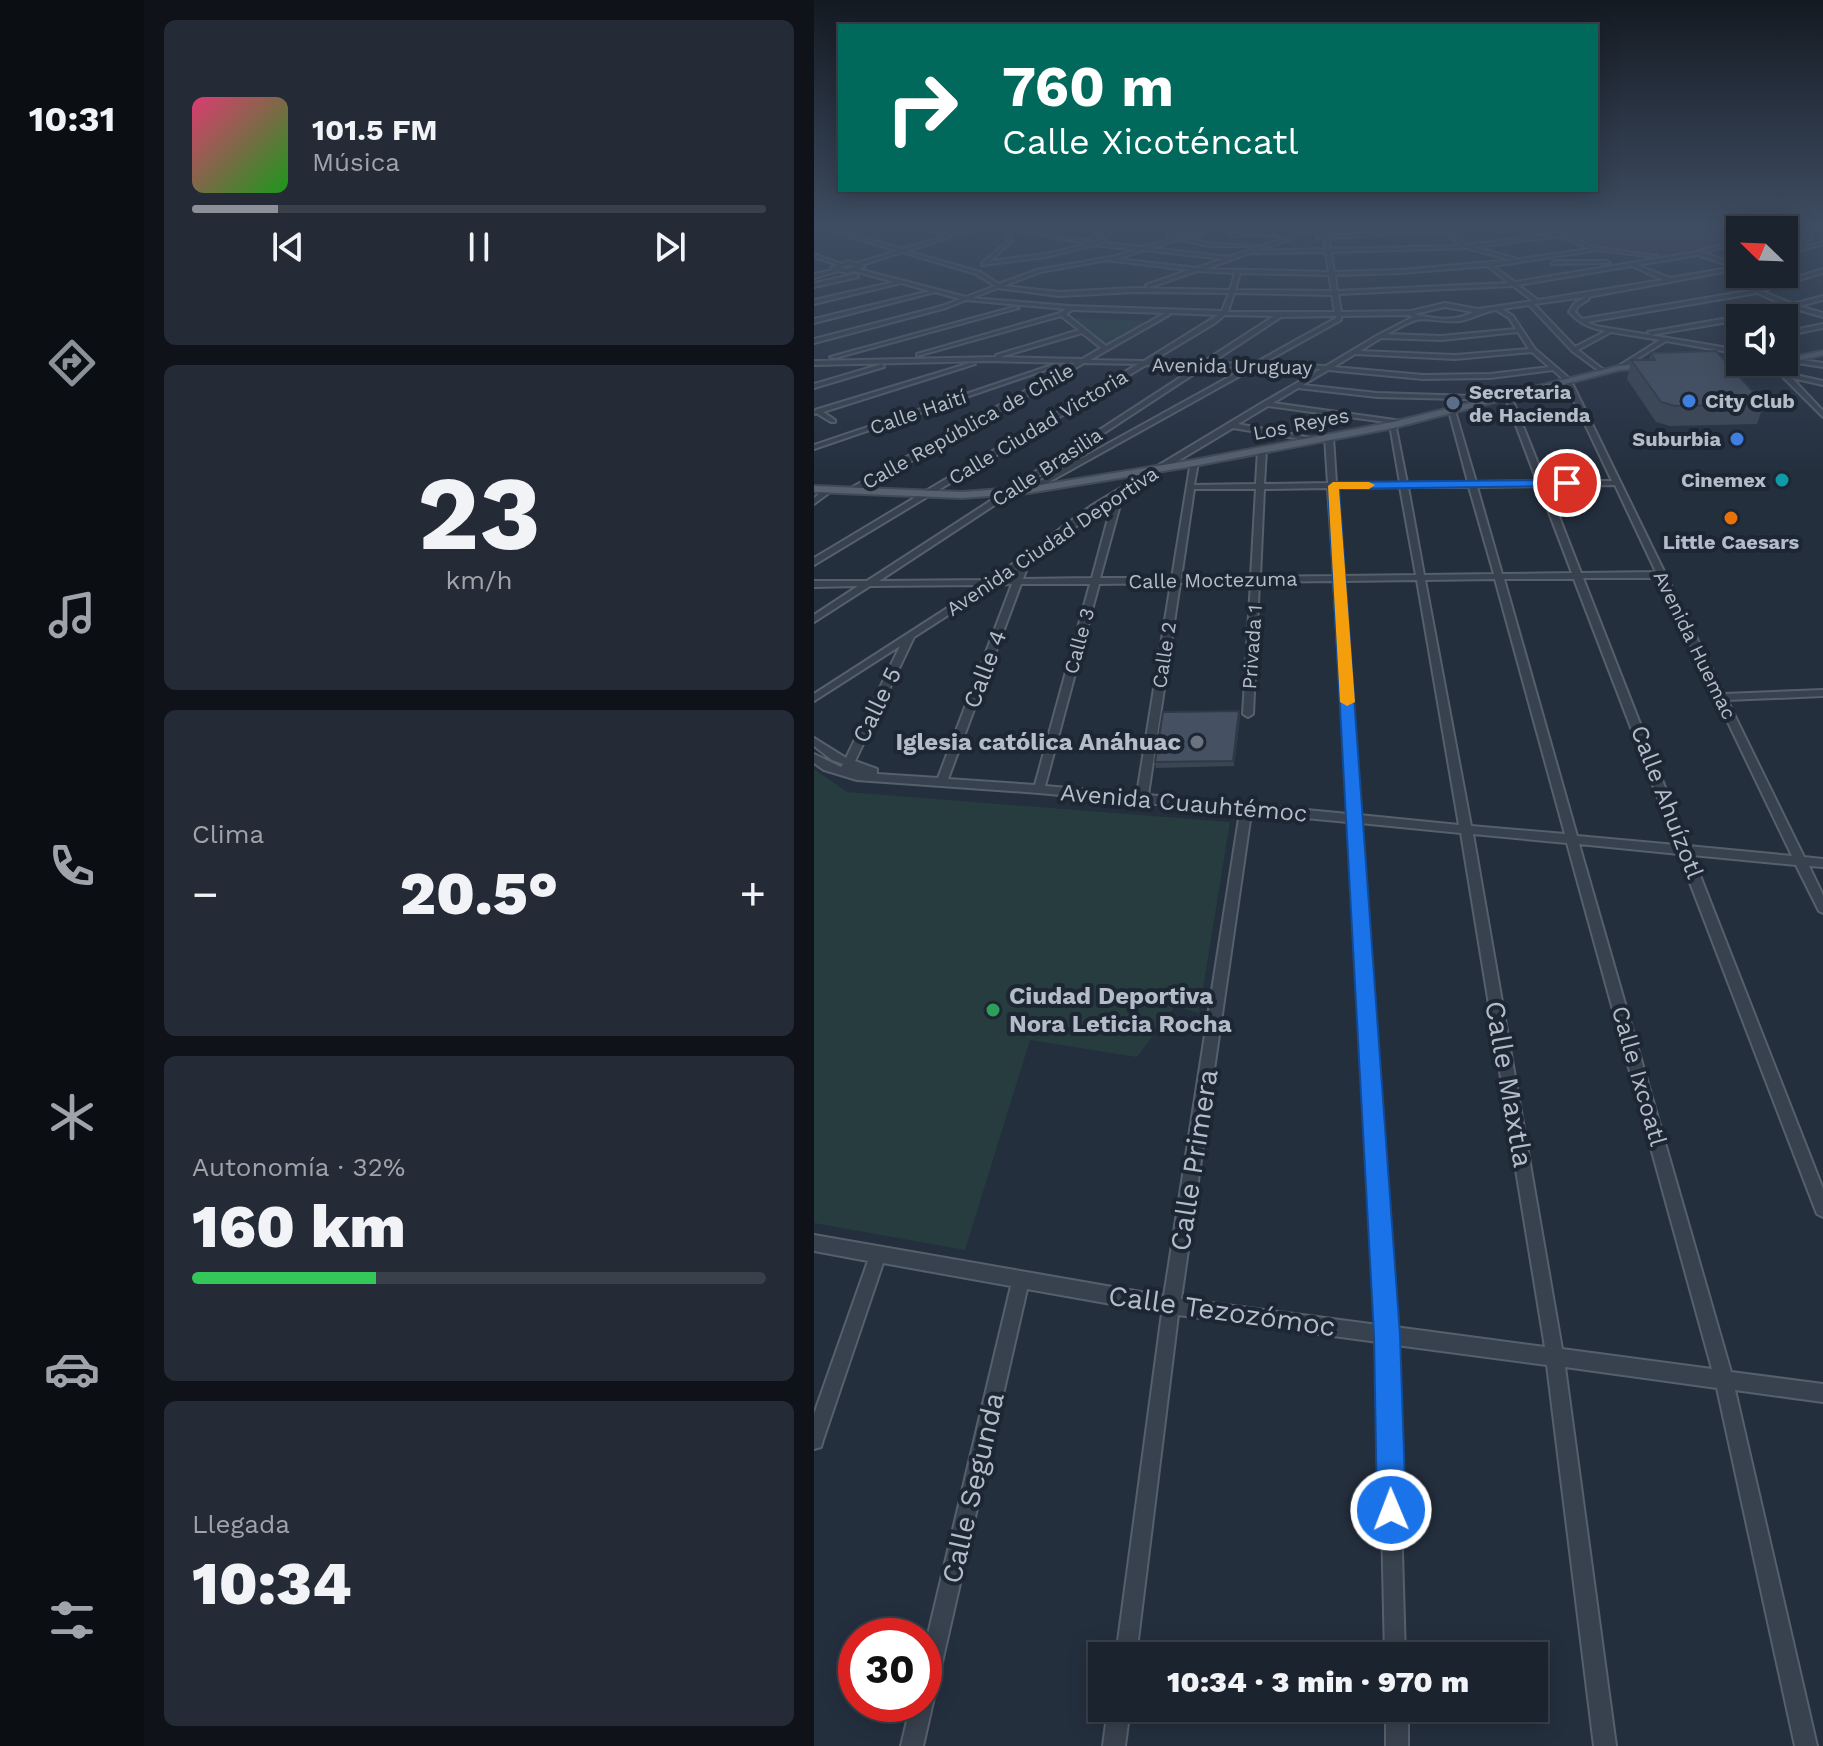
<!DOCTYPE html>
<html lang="es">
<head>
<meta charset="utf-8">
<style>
  body { margin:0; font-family:"Work Sans",sans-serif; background:#242b36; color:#f1f3f6; height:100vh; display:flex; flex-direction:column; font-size:30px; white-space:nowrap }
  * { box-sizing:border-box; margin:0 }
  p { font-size:26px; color:#a0a4aa }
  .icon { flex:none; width:44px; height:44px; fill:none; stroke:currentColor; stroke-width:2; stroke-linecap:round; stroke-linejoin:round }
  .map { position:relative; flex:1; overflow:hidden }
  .details { display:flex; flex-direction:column; gap:20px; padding:20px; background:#0f1319; width:670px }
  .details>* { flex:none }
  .banner { position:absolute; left:24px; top:24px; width:760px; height:168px; border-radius:0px; box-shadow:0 4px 20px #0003,0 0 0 2px #39404a; background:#00695c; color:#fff; overflow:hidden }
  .needle { width:52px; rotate:293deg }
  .controls { position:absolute; left:912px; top:216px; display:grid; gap:16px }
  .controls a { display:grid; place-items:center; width:72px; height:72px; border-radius:0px; background:#1b232e; box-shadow:0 4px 20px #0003,0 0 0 2px #39404a; font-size:40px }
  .speed { position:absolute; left:24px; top:1618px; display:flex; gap:16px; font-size:40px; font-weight:700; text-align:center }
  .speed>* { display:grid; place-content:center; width:104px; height:104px; border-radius:50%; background:#1b232e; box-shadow:0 4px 20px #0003,0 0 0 2px #39404a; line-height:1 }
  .speed .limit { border:12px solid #d22; background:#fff; color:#111 }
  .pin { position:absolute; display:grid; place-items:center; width:68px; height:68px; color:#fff; margin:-34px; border:4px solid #fff; border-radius:50%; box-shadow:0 2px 8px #0007 }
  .me { position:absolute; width:88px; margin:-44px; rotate:359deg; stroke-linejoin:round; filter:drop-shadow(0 0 6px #0008) }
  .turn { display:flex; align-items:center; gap:28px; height:168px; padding:0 32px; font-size:36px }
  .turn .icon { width:104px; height:104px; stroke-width:2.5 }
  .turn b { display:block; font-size:56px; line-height:68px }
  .big { font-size:60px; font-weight:800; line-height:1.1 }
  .details .widget { flex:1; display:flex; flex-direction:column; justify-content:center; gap:12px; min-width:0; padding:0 28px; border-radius:12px; background:#242b36 }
  .details .dial { align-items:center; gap:0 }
  .dial b { font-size:104px; line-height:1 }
  .song { display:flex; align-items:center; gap:24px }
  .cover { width:96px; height:96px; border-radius:12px; background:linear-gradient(135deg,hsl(340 70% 55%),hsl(120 70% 35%)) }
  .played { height:8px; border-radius:4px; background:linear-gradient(90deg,#8c9099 15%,#39404a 15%) }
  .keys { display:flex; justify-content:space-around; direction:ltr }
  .heat { display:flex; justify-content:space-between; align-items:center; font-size:44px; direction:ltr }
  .charge { height:12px; border-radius:6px; background:linear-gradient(90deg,#34c759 32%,#39404a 0) }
  .trip { position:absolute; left:274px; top:1642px; width:460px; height:80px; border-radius:0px; background:#1b232e; box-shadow:0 4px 20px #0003,0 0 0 2px #39404a; font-weight:800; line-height:80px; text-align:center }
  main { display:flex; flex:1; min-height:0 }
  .tabs { display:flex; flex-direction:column; width:144px; justify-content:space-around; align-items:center; background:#0b0e12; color:#a0a4aa }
  .tabs .icon { width:56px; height:56px }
  .tabs .current { color:#8c9099 }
  .tabs b { font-size:36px; color:#f1f3f6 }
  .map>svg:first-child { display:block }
  .medical { fill:#32303f }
  .green { fill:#263c3f }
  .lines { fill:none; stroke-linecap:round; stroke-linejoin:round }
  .minor-casing { stroke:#565f6c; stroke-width:4 }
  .major-casing { stroke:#414a57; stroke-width:4 }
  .minor { fill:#38414e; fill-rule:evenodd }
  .major { fill:#56606e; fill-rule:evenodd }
  .wall { fill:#3b4654 }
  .shaded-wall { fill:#303945 }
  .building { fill:#455162; stroke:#303945; stroke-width:2 }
  .route { fill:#1a73e8; stroke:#114b97; stroke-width:2 }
  .slow { fill:#f59e0b }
  .shop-dot { fill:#3f7fe0; stroke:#1d2633; stroke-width:3 }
  .service-dot { fill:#5c6f8a; stroke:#1d2633; stroke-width:3 }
  .culture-dot { fill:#0f9aa8; stroke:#1d2633; stroke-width:3 }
  .food-dot { fill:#e8710a; stroke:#1d2633; stroke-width:3 }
  .worship-dot { fill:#6b7280; stroke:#1d2633; stroke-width:3 }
  .leisure-dot { fill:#2e9e5b; stroke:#1d2633; stroke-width:3 }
  .labels { text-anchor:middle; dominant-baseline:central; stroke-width:8; stroke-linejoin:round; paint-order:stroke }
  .far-street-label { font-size:20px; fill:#b4bcc9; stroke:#1d2633 }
  .far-poi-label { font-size:20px; font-weight:bold; fill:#b4bcc9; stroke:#1d2633; text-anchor:start }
  .street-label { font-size:24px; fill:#b4bcc9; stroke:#1d2633 }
  .poi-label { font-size:24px; font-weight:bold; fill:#b4bcc9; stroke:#1d2633; text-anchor:end }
  .near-street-label { font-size:28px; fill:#b4bcc9; stroke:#1d2633 }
</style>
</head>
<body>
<main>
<nav class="tabs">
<b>10:31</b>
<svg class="icon current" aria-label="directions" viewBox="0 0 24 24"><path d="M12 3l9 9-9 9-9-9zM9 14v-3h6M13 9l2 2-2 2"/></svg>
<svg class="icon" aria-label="music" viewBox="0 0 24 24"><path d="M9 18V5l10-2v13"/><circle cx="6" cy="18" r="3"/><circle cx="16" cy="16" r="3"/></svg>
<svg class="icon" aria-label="phone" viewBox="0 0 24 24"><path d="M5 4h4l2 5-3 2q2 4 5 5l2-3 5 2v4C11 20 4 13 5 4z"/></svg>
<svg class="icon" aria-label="climate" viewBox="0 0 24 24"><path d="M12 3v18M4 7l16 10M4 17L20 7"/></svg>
<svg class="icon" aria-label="car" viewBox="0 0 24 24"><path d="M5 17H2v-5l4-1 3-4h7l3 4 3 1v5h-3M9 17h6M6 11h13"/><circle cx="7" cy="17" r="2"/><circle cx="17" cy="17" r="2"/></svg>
<svg class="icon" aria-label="filters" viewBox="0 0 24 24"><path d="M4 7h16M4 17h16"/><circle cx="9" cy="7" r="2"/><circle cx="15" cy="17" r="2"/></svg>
</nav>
<section class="details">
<div class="widget">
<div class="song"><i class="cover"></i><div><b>101.5 FM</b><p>Música</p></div></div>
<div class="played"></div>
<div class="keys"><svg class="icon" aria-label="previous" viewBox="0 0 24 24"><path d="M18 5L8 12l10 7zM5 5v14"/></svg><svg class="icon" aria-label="pause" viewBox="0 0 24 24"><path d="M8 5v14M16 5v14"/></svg><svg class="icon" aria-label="next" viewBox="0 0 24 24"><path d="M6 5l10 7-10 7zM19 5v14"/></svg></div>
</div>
<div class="widget dial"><b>23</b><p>km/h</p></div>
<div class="widget"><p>Clima</p>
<div class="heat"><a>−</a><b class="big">20.5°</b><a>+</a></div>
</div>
<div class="widget"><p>Autonomía · 32%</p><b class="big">160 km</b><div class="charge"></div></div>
<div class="widget"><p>Llegada</p><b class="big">10:34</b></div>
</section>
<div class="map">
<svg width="1009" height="1746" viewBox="0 0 1009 1746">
  <rect width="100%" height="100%" fill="#242f3e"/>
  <path class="medical" d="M735,229H961L926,230V240L858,257L781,248Z"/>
  <path class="green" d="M258,318L338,321L293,345Z
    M0,769L33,792L416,822L385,1013L361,1006L323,1057L216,1040L151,1250L0,1223Z"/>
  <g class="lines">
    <g class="minor-casing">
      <path id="minor" d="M0,229H6L0,231Z
        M13,229H19L88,249L130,236L109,229L135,235L160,229L93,251L166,272L185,284L223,270L302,256L322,250L281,245L232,257L168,265V263L194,241L190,229H194L198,241L176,261L232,254L275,244L196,229L281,242L286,239L281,232L282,229H286L285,232L291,240L287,243L329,247L360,238L354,237V232C366,229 379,226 388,235L377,239L396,244L444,246H396L364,239L337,248L414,257L500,229H506L442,251L512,249L510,238H502L504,236L651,229L635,231L653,245L741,234L737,232L739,231L780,247L843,256L841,257L784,250L679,266L701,282L883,252L926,239V242L889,253L926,265L924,269L926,274L945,289L1009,269V273L948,291L979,304L1009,296V300L985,306L1009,313V317L978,308L949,316L926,318V320L836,335L926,350V354L852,341L805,370L803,369V367L846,340L797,332L764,350L791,371V373L789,374L758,351L715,305L688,309L699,316L721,349L756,379L910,694L1009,690V696L913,700L990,857L1009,859V867L995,866L1009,895V913L1005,911L982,865L878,855L1009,1189V1217L1003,1214L1001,1209L865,854L765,844L917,1372L1009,1384V1402L921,1390L1003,1746H981L903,1388L751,1367L802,1746H780L733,1365L582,1345L591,1656H571L564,1342L364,1315L322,1656H302L348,1313L213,1289L109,1746H87L97,1704H110V1651L197,1286L69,1263L9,1440L7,1447L0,1449V1414L54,1261L0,1251V1235L350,1296L426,812L225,793L43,780L10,770L0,763V754L27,767L29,764L18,760L0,746V738L32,758L86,646L0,701V694L169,585L56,586L0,622V615L44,586L0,587V581H53L384,366L332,365L0,565V558L324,364L270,363L41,493H35V489L261,363L174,361L0,365V361L182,357V355L265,330L247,316L103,356V354L246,313L252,309L152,300L132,308L0,343V339L128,306L146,299L121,292L0,323V319L116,291L87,283L0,304V300L80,282L40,271L34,273L24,271L0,278V274L18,270L17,268L24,265L0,257V254L27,264L34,261L43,263L83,251ZM367,231L380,232L383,235L372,238L358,235ZM629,231L647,246L516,249L515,238ZM746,236L776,249L699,260L700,258L660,247ZM652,248L698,260L587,270L520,272L517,252ZM330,250L409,259L383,268L303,259ZM88,252L162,274L181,286L152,297L44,269L50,267L48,265ZM512,252L515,272L391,269L436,253ZM884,255L920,267L856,278L823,265ZM293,260L375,270L332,285L334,288L383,271L421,273L416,290L320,288L245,292L190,286L226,272ZM34,265L42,266L34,269L25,268ZM674,266L695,283L523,291L521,275L587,273ZM818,266L849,280L724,300L704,285ZM920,270L926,279L939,290L768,319L761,312L764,306L775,299L774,297ZM426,273L515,275L518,291L421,290ZM699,286L719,301L664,309L631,303L597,311L527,312L524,294ZM184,288L245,296L320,292L415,293L408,311L256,306L158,298ZM420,293L518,295L521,312H414ZM943,293L973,306L949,312L834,332L836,335L782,326L773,322ZM771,297L760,304L755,312C766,324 776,328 792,331L761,347L720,304ZM631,307L659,312C641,322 620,319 600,314ZM258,310L351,313L292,346L252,314ZM682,310L695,318L702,329L627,336L573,334C582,330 592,323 602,320C611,317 632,323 646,321C659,319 668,312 682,310ZM355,313L404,315L330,361L276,360L355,315ZM411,315L460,316L389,362L338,361L401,323ZM595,315L599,317L564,335L512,366L448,364L527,320V316ZM522,316V318L439,364L397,363L467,317ZM704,332L715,349L641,355L546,351L567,338L627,340ZM268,333L287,348L268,359L186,357ZM718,352L735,367L676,374L609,375L520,367L541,354L641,359ZM392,366L433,367L210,490L217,492L442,367L507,369L448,403L277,506L177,580L65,581ZM514,370L609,379L676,378L739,370L750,380L798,481H731L697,396L694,394L691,396L723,481L662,482L641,411L638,409L635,411L654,482L593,483L581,423H588V421L459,403L484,388L563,397L688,400L690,399V397L563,393L489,385ZM454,406L579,423L576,425L586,483H522L519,437L515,435L511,437L514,483L450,484L452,450L448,448L444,450L442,484L380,485L384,463L377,461L358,578H286L309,494L419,428L504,442L508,440L424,424ZM801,485L842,572L767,573L733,486ZM725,486L758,573L688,574L663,487ZM586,487L602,575L528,576L522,488ZM594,487H655L680,574L610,575ZM514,488L520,576L446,577L450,489ZM380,489H442L437,577L367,578ZM299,500L278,578L209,579L216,559ZM204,567L200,579H188ZM769,578H845L978,856L874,846ZM681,579L751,834L657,826L611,580ZM690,579H760L862,845L763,836ZM603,580L645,825L545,815L529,581ZM520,581L534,814L334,795L366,583L437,582L429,714L434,717L439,714L445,582ZM357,583L323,794L231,786L285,584ZM198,584L124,778L63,774V769L41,761L100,637L181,585ZM207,584H276L221,785L134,779ZM437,813L534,822L564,1325L367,1299ZM546,823L647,833L731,1347L581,1327ZM659,834L753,843L898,1369L748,1349Z
        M411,229H415L419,234L468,236H418Z
        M995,229H999L991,247L1009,242V244L970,255V252L986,248Z
        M740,261H793L796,263L738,264Z
        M42,274L44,277L0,287V283Z
        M200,307L205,308L21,358L16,357Z
        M1009,324V328L970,336V332Z
        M970,357L1009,363V367L970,361Z
        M156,363L161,364L9,412L21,420V422H17L2,413L0,414L1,410Z
        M959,363H963L973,373L1009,381V385L978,378L1009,411V417L967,375Z
        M68,364L70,367L0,388V384Z
        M241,364L246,365L0,449V445Z
        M12,488L19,490L0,504V498Z
        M294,1708H316L311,1746H289Z
        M572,1708H594V1746H572Z"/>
    </g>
    <g class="major-casing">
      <path id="major" d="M1009,351V355L963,365L892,366L888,364L892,362H970V359Z
        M837,363L840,367L805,370L579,428L380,466L214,493L148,498L0,492V486L148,492L214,487L380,460L579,422L805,366Z"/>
    </g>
    <use href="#minor" class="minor"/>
    <use href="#major" class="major"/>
  </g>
  <path class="wall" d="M837,353L950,404L943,424L856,426L842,422L813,379L817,360H835Z
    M425,711L426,717L420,766L342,768L341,762Z"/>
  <path class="shaded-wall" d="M425,711L426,717L420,766L419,761Z"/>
  <path class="building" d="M902,351L950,404L861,406L847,402L817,360H841L837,353Z
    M425,711L419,761L341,762L349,712Z"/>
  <linearGradient id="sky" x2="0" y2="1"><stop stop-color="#141a22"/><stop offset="0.48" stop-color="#3f4d63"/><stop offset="1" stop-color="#3f4d63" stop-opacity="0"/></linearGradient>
  <rect width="1009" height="473" fill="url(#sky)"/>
  <path class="route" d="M753,480L759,483L757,486L525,489L586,1335L592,1510L588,1521L577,1525L567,1521L563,1510L560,1335L514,486L519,482Z"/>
  <path class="slow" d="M519,482H555L561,485L555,489H525L541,702L533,706L526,702L514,486Z"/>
  <g class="shop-dot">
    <circle cx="875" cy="401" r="8"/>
    <circle cx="923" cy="439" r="8"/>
  </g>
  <circle class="service-dot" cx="639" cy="403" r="8"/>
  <circle class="culture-dot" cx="968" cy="480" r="8"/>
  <circle class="food-dot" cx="917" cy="518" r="8"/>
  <circle class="worship-dot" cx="383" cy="742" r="8"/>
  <circle class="leisure-dot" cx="179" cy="1010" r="8"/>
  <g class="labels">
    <g class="far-street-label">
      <text transform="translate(418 366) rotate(1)">Avenida Uruguay</text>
      <text transform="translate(104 412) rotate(-19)">Calle Haití</text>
      <text transform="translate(487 424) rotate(-11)">Los Reyes</text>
      <text transform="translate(154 426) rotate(-29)">Calle República de Chile</text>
      <text transform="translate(224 427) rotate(-31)">Calle Ciudad Victoria</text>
      <text transform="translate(233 467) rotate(-33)">Calle Brasilia</text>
      <text transform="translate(238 541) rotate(-34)">Avenida Ciudad Deportiva</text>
      <text transform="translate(399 580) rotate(-1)">Calle Moctezuma</text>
      <text transform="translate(265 641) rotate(-75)">Calle 3</text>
      <text transform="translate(881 645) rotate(64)">Avenida Huemac</text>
      <text transform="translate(438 647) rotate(-86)">Privada 1</text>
      <text transform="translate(350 655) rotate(-81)">Calle 2</text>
    </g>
    <g class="far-poi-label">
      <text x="655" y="392">Secretaria<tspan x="655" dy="23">de Hacienda</tspan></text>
      <text x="891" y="401">City Club</text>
      <text x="907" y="439" text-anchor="end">Suburbia</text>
      <text x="952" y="480" text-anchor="end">Cinemex</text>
      <text x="917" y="542" text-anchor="middle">Little Caesars</text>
    </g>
    <g class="street-label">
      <text transform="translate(171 669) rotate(-69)">Calle 4</text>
      <text transform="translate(63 705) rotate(-64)">Calle 5</text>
      <text transform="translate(853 802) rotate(69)">Calle Ahuízotl</text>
      <text transform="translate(370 803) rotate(5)">Avenida Cuauhtémoc</text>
      <text transform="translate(825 1076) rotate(74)">Calle Ixcoatl</text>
    </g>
    <g class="poi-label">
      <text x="367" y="742">Iglesia católica Anáhuac</text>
      <text x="195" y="996" text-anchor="start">Ciudad Deportiva<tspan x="195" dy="28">Nora Leticia Rocha</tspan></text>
    </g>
    <g class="near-street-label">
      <text transform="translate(695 1084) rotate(80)">Calle Maxtla</text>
      <text transform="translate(380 1160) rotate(-81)">Calle Primera</text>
      <text transform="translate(408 1311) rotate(8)">Calle Tezozómoc</text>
      <text transform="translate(159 1488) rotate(-77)">Calle Segunda</text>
    </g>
  </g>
</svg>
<div class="controls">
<a><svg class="needle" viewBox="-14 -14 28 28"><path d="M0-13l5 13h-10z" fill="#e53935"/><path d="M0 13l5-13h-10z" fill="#a0a4aa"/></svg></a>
<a><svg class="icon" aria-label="sound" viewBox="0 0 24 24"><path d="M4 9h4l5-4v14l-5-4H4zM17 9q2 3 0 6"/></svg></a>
</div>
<div class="speed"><div class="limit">30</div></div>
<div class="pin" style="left:753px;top:483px;background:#d93025"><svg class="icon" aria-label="arrive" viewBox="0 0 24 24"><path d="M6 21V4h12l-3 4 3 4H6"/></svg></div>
<svg class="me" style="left:577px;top:1510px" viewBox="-20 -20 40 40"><circle r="17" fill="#1a73e8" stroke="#fff" stroke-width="3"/><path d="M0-11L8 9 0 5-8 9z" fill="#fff"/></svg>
<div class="trip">10:34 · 3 min · 970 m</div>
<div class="banner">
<div class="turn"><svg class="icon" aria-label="right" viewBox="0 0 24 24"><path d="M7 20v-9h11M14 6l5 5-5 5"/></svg><div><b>760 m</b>Calle Xicoténcatl</div></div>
</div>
</div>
</main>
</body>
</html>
